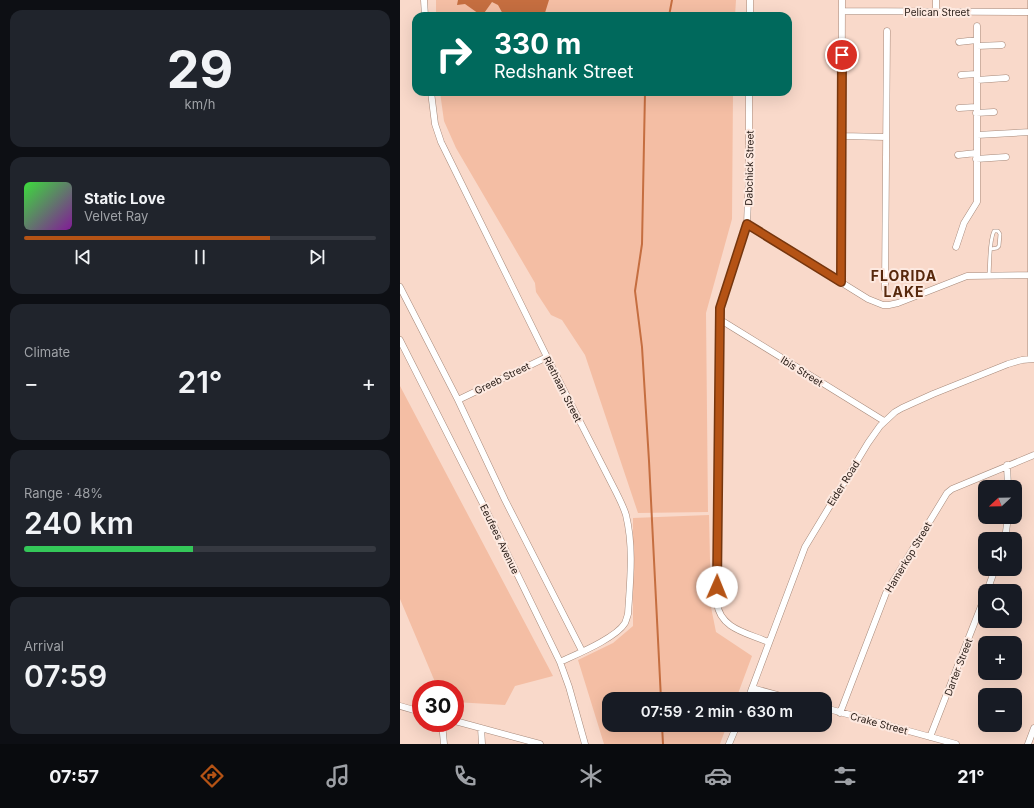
<!DOCTYPE html>
<html lang="en">
<head>
<meta charset="utf-8">
<style>
  body { margin:0; font-family:Inter,sans-serif; background:#20242c; color:#f1f3f6; height:100vh; display:flex; flex-direction:column; font-size:15px; white-space:nowrap }
  * { box-sizing:border-box; margin:0 }
  p { font-size:13px; color:#9ea1a6 }
  .icon { flex:none; width:22px; height:22px; fill:none; stroke:currentColor; stroke-width:2; stroke-linecap:round; stroke-linejoin:round }
  .map { position:relative; flex:1; overflow:hidden }
  .sheet { display:flex; flex-direction:column; gap:10px; padding:10px; background:#0d0f14; width:400px }
  .sheet>* { flex:none }
  .guide { position:absolute; left:12px; top:12px; width:380px; height:84px; border-radius:12px; box-shadow:0 4px 16px #0002; background:#00695c; color:#fff; overflow:hidden }
  .needle { width:26px; rotate:248deg }
  .tools { position:absolute; left:578px; top:480px; display:grid; gap:8px }
  .tools a { display:grid; place-items:center; width:44px; height:44px; border-radius:8px; background:#171b24; box-shadow:0 4px 16px #0002; font-size:20px }
  .speed { position:absolute; left:12px; top:680px; display:flex; gap:8px; font-size:20px; font-weight:700; text-align:center }
  .speed>* { display:grid; place-content:center; width:52px; height:52px; border-radius:50%; background:#171b24; box-shadow:0 4px 16px #0002; line-height:1 }
  .speed .limit { border:6px solid #d22; background:#fff; color:#111 }
  .pin { position:absolute; display:grid; place-items:center; width:34px; height:34px; color:#fff; margin:-17px; border:2px solid #fff; border-radius:50%; box-shadow:0 1px 4px #0007 }
  .me { position:absolute; width:44px; margin:-22px; rotate:1deg; stroke-linejoin:round; filter:drop-shadow(0 0 3px #0008) }
  .turn { display:flex; align-items:center; gap:14px; height:84px; padding:0 16px; font-size:18px }
  .turn .icon { width:52px; height:52px; stroke-width:2.5 }
  .turn b { display:block; font-size:28px; line-height:34px }
  .big { font-size:30px; font-weight:600; line-height:1.1 }
  .sheet .card { flex:1; display:flex; flex-direction:column; justify-content:center; gap:6px; min-width:0; padding:0 14px; border-radius:12px; background:#20242c }
  .sheet .dial { align-items:center; gap:0 }
  .dial b { font-size:52px; line-height:1 }
  .song { display:flex; align-items:center; gap:12px }
  .cover { width:48px; height:48px; border-radius:6px; background:linear-gradient(135deg,hsl(120 70% 55%),hsl(290 70% 35%)) }
  .played { height:4px; border-radius:2px; background:linear-gradient(90deg,#b55315 70%,#363941 70%) }
  .keys { display:flex; justify-content:space-around; direction:ltr }
  .heat { display:flex; justify-content:space-between; align-items:center; font-size:22px; direction:ltr }
  .charge { height:6px; border-radius:3px; background:linear-gradient(90deg,#34c759 48%,#363941 0) }
  .trip { position:absolute; left:202px; top:692px; width:230px; height:40px; border-radius:12px; background:#171b24; box-shadow:0 4px 16px #0002; font-weight:600; line-height:40px; text-align:center }
  .dock { display:flex; height:64px; justify-content:space-around; align-items:center; background:#090b0e; color:#9ea1a6 }
  .dock .icon { width:28px; height:28px }
  .dock .selected { color:#b55315 }
  .dock b { font-size:18px; color:#f1f3f6 }
  main { display:flex; flex:1; min-height:0 }
  .map>svg:first-child { display:block }
  .green { fill:#f4bea4 }
  .water { fill:#c56e40 }
  .lines { fill:none; stroke-linecap:round; stroke-linejoin:round }
  .stream { stroke:#c56e40; stroke-width:2 }
  .service-casing { stroke:#a6897a; stroke-width:4 }
  .minor-casing { stroke:#a6897a; stroke-width:7 }
  .service { stroke:#fff; stroke-width:3 }
  .minor { stroke:#fff; stroke-width:6 }
  .route-casing { stroke:#76360e; stroke-width:10 }
  .route { stroke:#b55315; stroke-width:7 }
  .labels { text-anchor:middle; dominant-baseline:central; stroke-width:4; stroke-linejoin:round; paint-order:stroke }
  .street-label { font-size:10px; fill:#2e221c; stroke:#fde9e0 }
  .district-label { font-size:14px; font-weight:bold; letter-spacing:1px; fill:#57280c; stroke:#fde9e0 }
</style>
</head>
<body>
<main>
<section class="sheet">
<div class="card dial"><b>29</b><p>km/h</p></div>
<div class="card">
<div class="song"><i class="cover"></i><div><b>Static Love</b><p>Velvet Ray</p></div></div>
<div class="played"></div>
<div class="keys"><svg class="icon" aria-label="previous" viewBox="0 0 24 24"><path d="M18 5L8 12l10 7zM5 5v14"/></svg><svg class="icon" aria-label="pause" viewBox="0 0 24 24"><path d="M8 5v14M16 5v14"/></svg><svg class="icon" aria-label="next" viewBox="0 0 24 24"><path d="M6 5l10 7-10 7zM19 5v14"/></svg></div>
</div>
<div class="card"><p>Climate</p>
<div class="heat"><a>−</a><b class="big">21°</b><a>+</a></div>
</div>
<div class="card"><p>Range · 48%</p><b class="big">240 km</b><div class="charge"></div></div>
<div class="card"><p>Arrival</p><b class="big">07:59</b></div>
</section>
<div class="map">
<svg width="634" height="744" viewBox="0 0 634 744">
  <rect width="100%" height="100%" fill="#f9d9ca"/>
  <path class="green" d="M36,0H336L335,16H36Z
    M40,92H333L332,219L306,313L308,512L238,513L185,355L162,320L151,315L136,292L135,283L56,148L44,121Z
    M0,386L153,676L115,686L105,705L55,702V689H38L0,599Z
    M309,515L311,607L316,632L352,656L336,699H209V725H327L320,744H204L178,660L213,643L233,626V518Z"/>
  <path class="water" d="M58,0H149L144,16H104L98,5L92,2L82,16L65,4L57,5Z"/>
  <g class="lines">
    <path class="stream" d="M269,16L272,0
      M245,92L242,244L235,291L242,347L249,461L261,699
      M262,725L263,744"/>
    <g class="service-casing">
      <path id="service" d="M589,275C590,264 589,241 594,231H598L600,234L599,246L597,248L591,249"/>
    </g>
    <g class="minor-casing">
      <path id="minor" d="M24,0L25,16
        M350,0V16
        M442,11L632,12
        M536,12V0
        M559,42L577,40
        M577,46L602,45
        M561,75L576,74
        M577,80L606,78
        M31,92L35,124L41,142L147,357L216,492C220,500 224,508 226,515C234,548 230,582 228,614C227,617 226,621 225,623C216,638 177,654 160,662
        M349,92V174L347,224L320,308L319,319L317,603C320,629 348,633 368,642
        M559,108L576,107
        M576,113L594,112
        M577,135L631,132
        M442,136L486,137
        M558,155L576,153
        M576,159L606,157
        M347,224L468,299L483,305H489L498,303L567,276L633,275
        M556,247L564,223L577,202V26
        M441,282L442,0
        M0,287L58,400L105,500L182,651
        M485,289L487,31
        M319,319L484,421
        M0,340L86,510L160,662L169,687L185,744
        M631,359V0
        M58,400L147,357
        M607,465L608,487
        M605,539L608,517
        M587,591L595,569
        M352,688L392,699
        M348,699L405,547L468,443L480,426L495,412L502,408L533,394L608,364L622,360L634,359
        M0,706L21,712
        M425,708L556,744
        M440,713L486,593L547,493L552,489L634,455
        M55,721L140,744
        M42,723L44,744
        M81,728L82,744
        M530,737L585,596
        M329,744L337,725
        M628,744L634,728"/>
    </g>
    <use href="#service" class="service"/>
    <use href="#minor" class="minor"/>
  </g>
  <g class="lines">
    <g class="route-casing">
      <path id="route" d="M317,587L320,308L347,224L441,282L442,55"/>
    </g>
    <use href="#route" class="route"/>
  </g>
  <g class="labels">
    <g class="street-label">
      <text x="537" y="12">Pelican Street</text>
      <text transform="translate(349 168) rotate(-89)">Dabchick Street</text>
      <text transform="translate(402 371) rotate(32)">Ibis Street</text>
      <text transform="translate(102 378) rotate(-26)">Greeb Street</text>
      <text transform="translate(163 389) rotate(63)">Riethaan Street</text>
      <text transform="translate(443 483) rotate(-58)">Eider Road</text>
      <text transform="translate(100 539) rotate(64)">Eeufees Avenue</text>
      <text transform="translate(508 557) rotate(-59)">Hamerkop Street</text>
      <text transform="translate(558 667) rotate(-69)">Darter Street</text>
      <text transform="translate(479 723) rotate(15)">Crake Street</text>
    </g>
    <g class="district-label">
      <text x="504" y="275">FLORIDA<tspan x="504" dy="16">LAKE</tspan></text>
    </g>
  </g>
</svg>
<div class="tools">
<a><svg class="needle" viewBox="-14 -14 28 28"><path d="M0-13l5 13h-10z" fill="#e53935"/><path d="M0 13l5-13h-10z" fill="#9ea1a6"/></svg></a>
<a><svg class="icon" aria-label="sound" viewBox="0 0 24 24"><path d="M4 9h4l5-4v14l-5-4H4zM17 9q2 3 0 6"/></svg></a>
<a><svg class="icon" aria-label="search" viewBox="0 0 24 24"><circle cx="10" cy="10" r="6"/><path d="M15 15l6 6"/></svg></a>
<a>+</a>
<a>−</a>
</div>
<div class="speed"><div class="limit">30</div></div>
<div class="pin" style="left:442px;top:55px;background:#d93025"><svg class="icon" aria-label="arrive" viewBox="0 0 24 24"><path d="M6 21V4h12l-3 4 3 4H6"/></svg></div>
<svg class="me" style="left:317px;top:587px" viewBox="-20 -20 40 40"><circle r="19" fill="#fff"/><path d="M0-13L10 11 0 6-10 11z" fill="#b55315"/></svg>
<div class="trip">07:59 · 2 min · 630 m</div>
<div class="guide">
<div class="turn"><svg class="icon" aria-label="right" viewBox="0 0 24 24"><path d="M7 20v-9h11M14 6l5 5-5 5"/></svg><div><b>330 m</b>Redshank Street</div></div>
</div>
</div>
</main>
<nav class="dock">
<b>07:57</b>
<svg class="icon selected" aria-label="directions" viewBox="0 0 24 24"><path d="M12 3l9 9-9 9-9-9zM9 14v-3h6M13 9l2 2-2 2"/></svg>
<svg class="icon" aria-label="music" viewBox="0 0 24 24"><path d="M9 18V5l10-2v13"/><circle cx="6" cy="18" r="3"/><circle cx="16" cy="16" r="3"/></svg>
<svg class="icon" aria-label="phone" viewBox="0 0 24 24"><path d="M5 4h4l2 5-3 2q2 4 5 5l2-3 5 2v4C11 20 4 13 5 4z"/></svg>
<svg class="icon" aria-label="climate" viewBox="0 0 24 24"><path d="M12 3v18M4 7l16 10M4 17L20 7"/></svg>
<svg class="icon" aria-label="car" viewBox="0 0 24 24"><path d="M5 17H2v-5l4-1 3-4h7l3 4 3 1v5h-3M9 17h6M6 11h13"/><circle cx="7" cy="17" r="2"/><circle cx="17" cy="17" r="2"/></svg>
<svg class="icon" aria-label="filters" viewBox="0 0 24 24"><path d="M4 7h16M4 17h16"/><circle cx="9" cy="7" r="2"/><circle cx="15" cy="17" r="2"/></svg>
<b>21°</b>
</nav>
</body>
</html>
